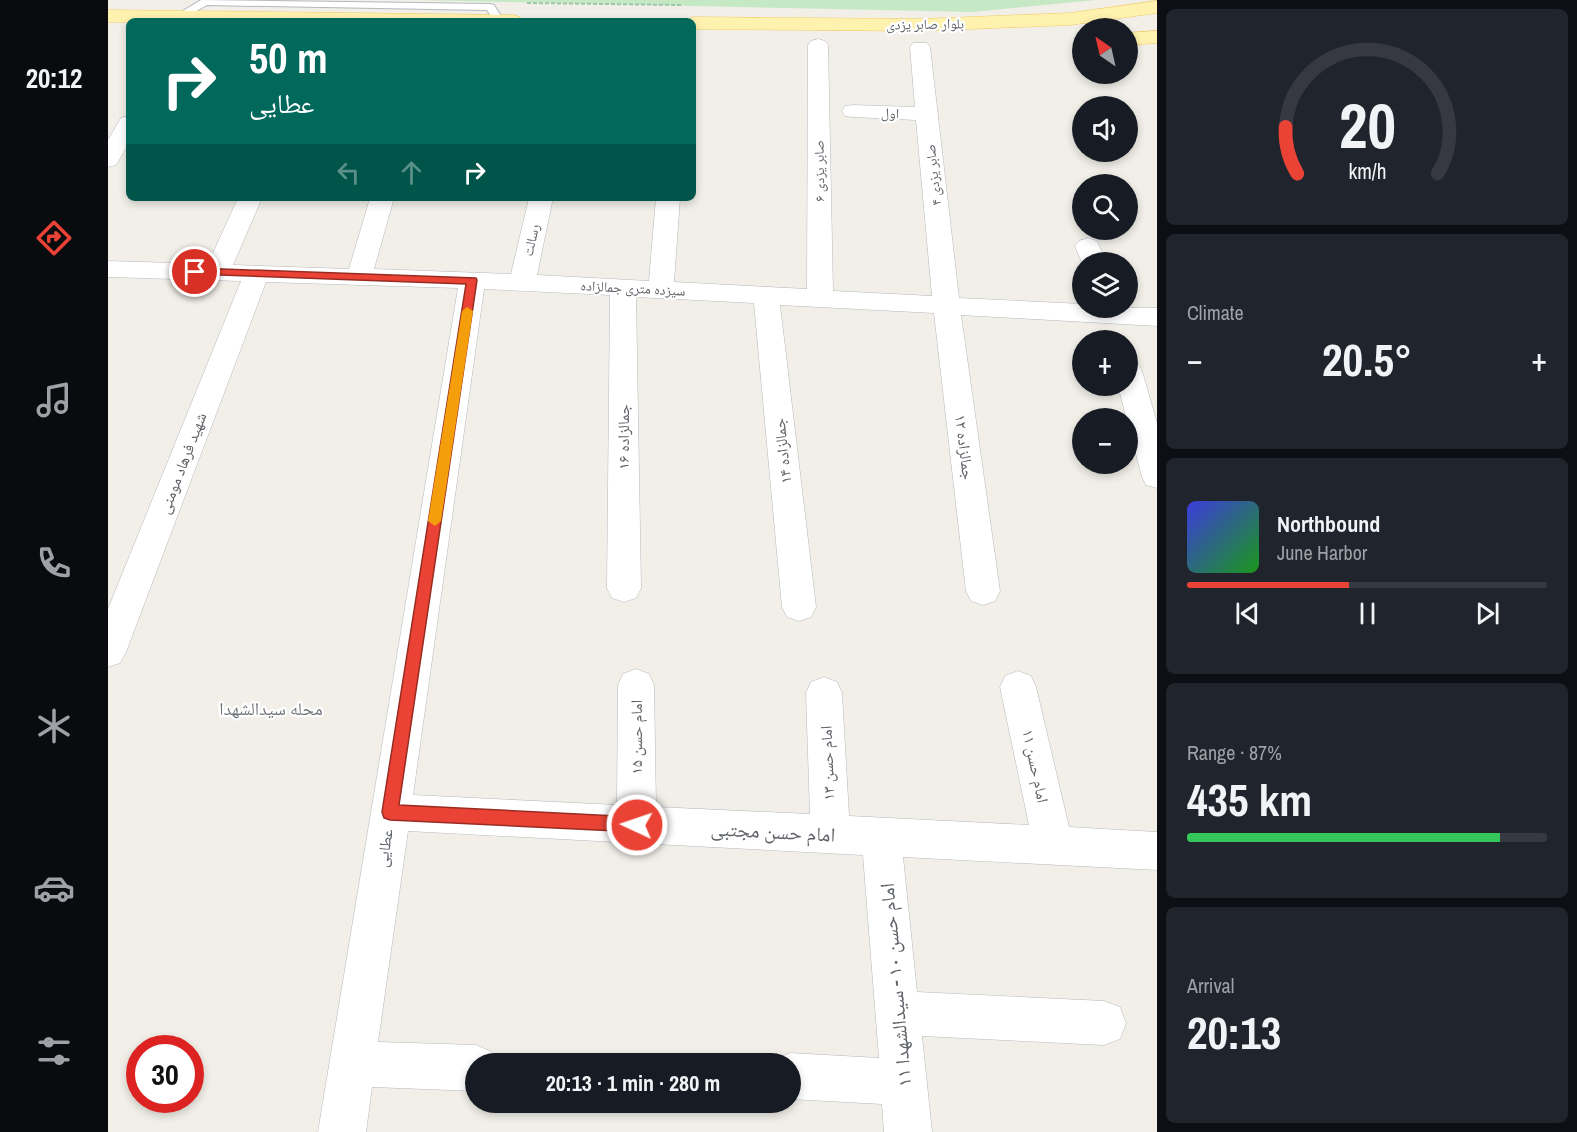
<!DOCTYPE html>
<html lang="en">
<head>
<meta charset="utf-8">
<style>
  body { margin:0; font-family:"Archivo Narrow","Noto Naskh Arabic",sans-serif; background:#20242c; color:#f1f3f6; height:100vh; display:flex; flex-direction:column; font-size:22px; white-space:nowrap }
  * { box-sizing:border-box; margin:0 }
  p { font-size:20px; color:#9ea1a6 }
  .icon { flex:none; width:33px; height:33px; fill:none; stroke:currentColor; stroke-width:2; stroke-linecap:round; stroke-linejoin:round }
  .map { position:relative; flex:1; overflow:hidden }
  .sheet { display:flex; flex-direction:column; gap:9px; padding:9px; background:#0d0f14; width:420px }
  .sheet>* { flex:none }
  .hud { position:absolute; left:18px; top:18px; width:570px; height:183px; border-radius:9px; box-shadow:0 3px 9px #0003; background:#00695c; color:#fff; overflow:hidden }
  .needle { width:39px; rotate:326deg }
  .controls { position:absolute; left:964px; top:18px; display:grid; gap:12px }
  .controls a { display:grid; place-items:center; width:66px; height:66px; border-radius:50%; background:#171b24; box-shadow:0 3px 9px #0003; font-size:30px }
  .speed { position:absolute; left:18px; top:1035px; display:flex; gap:12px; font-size:30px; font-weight:700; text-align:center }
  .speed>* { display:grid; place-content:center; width:78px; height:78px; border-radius:50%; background:#171b24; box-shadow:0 3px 9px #0003; line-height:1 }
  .speed .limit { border:9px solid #d22; background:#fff; color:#111 }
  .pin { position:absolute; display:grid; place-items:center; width:51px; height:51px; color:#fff; margin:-26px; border:3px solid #fff; border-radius:50%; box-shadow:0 2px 6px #0007 }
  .me { position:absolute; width:66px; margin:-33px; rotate:273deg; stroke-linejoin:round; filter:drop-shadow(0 0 4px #0008) }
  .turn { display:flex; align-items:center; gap:21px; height:126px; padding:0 24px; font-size:27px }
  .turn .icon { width:78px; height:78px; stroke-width:2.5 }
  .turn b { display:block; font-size:42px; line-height:51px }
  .lanes { display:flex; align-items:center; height:57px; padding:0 24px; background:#0003; justify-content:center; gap:30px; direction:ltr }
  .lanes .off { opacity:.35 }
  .big { font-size:45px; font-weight:700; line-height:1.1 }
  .sheet .widget { flex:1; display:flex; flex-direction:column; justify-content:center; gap:9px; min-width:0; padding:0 21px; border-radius:9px; background:#20242c }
  .sheet .dial { align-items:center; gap:0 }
  .dial svg { height:156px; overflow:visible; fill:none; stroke:#363941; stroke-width:7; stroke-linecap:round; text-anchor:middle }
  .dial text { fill:#f1f3f6; stroke:none }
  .song { display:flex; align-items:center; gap:18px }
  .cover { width:72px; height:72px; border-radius:9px; background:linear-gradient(135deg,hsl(240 70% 55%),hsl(120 70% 35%)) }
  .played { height:6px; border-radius:3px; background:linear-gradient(90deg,#ea4335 45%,#363941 45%) }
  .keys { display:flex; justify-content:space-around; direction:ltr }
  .heat { display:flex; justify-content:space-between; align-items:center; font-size:33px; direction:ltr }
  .charge { height:9px; border-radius:4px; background:linear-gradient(90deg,#34c759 87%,#363941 0) }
  .trip { position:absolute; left:357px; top:1053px; width:336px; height:60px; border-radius:30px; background:#171b24; box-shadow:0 3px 9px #0003; font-weight:700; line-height:60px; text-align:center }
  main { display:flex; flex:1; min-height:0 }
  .tab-bar { display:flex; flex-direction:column; width:108px; justify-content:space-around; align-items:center; background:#090b0e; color:#9ea1a6 }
  .tab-bar .icon { width:42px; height:42px }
  .tab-bar .active { color:#ea4335 }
  .tab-bar b { font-size:27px; color:#f1f3f6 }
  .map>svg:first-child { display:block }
  .green { fill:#c5e8c5 }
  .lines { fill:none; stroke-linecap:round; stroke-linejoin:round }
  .lane-casing { stroke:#b5b8bc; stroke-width:2 }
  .street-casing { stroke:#b5b8bc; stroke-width:1 }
  .primary-casing { stroke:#f2c960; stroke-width:1 }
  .path { stroke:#9cc7a9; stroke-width:2; stroke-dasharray:4 2; stroke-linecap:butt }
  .lane { fill:#fff; fill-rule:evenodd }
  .street { fill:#fff; fill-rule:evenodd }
  .primary { fill:#fff2af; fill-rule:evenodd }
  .route { fill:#ea4335; stroke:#982c22; stroke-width:1.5 }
  .slow { fill:#f59e0b }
  .labels { text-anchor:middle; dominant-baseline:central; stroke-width:4.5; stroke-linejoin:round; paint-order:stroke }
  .far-street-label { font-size:14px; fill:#5f6368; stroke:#fff }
  .street-label { font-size:16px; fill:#5f6368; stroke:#fff }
  .neighbourhood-label { font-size:18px; fill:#70757a; stroke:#fff }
  .near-street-label { font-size:20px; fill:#5f6368; stroke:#fff }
</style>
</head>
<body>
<main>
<nav class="tab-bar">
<b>20:12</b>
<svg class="icon active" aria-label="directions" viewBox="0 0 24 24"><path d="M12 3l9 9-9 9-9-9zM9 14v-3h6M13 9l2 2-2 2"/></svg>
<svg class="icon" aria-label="music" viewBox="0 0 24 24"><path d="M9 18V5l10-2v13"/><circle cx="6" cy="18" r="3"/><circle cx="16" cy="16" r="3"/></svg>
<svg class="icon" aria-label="phone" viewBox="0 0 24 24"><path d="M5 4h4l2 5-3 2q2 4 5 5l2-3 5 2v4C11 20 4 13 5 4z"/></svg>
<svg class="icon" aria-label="climate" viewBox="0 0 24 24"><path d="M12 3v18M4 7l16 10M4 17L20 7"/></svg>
<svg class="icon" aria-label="car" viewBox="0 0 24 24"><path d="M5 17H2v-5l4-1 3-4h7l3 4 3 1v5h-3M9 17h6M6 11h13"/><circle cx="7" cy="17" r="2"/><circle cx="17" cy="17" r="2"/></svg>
<svg class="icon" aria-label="filters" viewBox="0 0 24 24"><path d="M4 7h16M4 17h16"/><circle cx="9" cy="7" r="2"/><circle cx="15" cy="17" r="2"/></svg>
</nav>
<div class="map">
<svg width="1049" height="1132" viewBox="0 0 1049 1132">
  <rect width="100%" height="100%" fill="#f1efe8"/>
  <path class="green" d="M308,0H988L865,12Z"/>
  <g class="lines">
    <g class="lane-casing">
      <path id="lane" d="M93,0L382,4L386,5L396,21H386L379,10L99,5L74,19L65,17Z"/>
    </g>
    <g class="street-casing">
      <path id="street" d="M710,39L717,41L720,45L725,291L824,296L808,120L745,117L737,116L734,111L737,106L745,105L807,107L802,47L805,43H819L822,47L851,298L975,304V308H1049V326L853,315L892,591L887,601L875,605L863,601L858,591L826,313L672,305L708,607L703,617L691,621L679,617L674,607L646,303L528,297L533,588L528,598L516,602L504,598L499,588L502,295L376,289L305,795L509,805L510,685L515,674L528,669L541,674L546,685L548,807L702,814L698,693L703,682L716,677L729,682L734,693L741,816L921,825L892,687L897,676L910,671L923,676L928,687L961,827L1049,832V870L795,857L809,992L996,1001L1012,1007L1018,1023L1012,1039L996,1045L814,1036L824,1132H776L774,1104L682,1099V1064H664L666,1060L682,1053L771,1058L755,855L300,831L270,1042L368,1045L384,1052L389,1064H368V1091L264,1087L258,1132H210L350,288L158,282L18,652L12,663L0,667V609L133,281L0,277V261L100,264L130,198H154L125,265L241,269L262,198H286L266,269L403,274L421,198H445L429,275L541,281L548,198H572L566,282L699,289L700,45L703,41Z
        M21,116V143L8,165L0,167V140L13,118Z
        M980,238L989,241L998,262H975V265L967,246L971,241Z
        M1020,361L1030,364L1034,371L1049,423V488L1038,485L1034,477L1010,386H1020Z"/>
    </g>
    <g class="primary-casing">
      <path id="primary" d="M1049,1V13L962,25L812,31L585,29V21H577L585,17L812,19L962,13Z
        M0,10L405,15L412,17L415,21L0,22Z
        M1049,31V43L1020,45V33Z"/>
    </g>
    <path class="path" d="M419,3L573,5"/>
    <use href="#lane" class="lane"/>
    <use href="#street" class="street"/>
    <use href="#primary" class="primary"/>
  </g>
  <path class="route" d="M87,268L368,278L369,280L291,805L529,817L534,819L537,825L534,830L529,832L282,820L276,818L274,812L358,284L84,274V269Z"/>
  <path class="slow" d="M359,307L365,311L333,521L327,526L320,521L354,311Z"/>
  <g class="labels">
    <g class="far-street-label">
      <text transform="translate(817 24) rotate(-1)">بلوار صابر یزدی</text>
      <text transform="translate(782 113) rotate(3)">اول</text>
      <text transform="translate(711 171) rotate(-91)">صابر یزدی ۶</text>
      <text transform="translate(825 175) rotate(-96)">صابر یزدی ۴</text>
      <text transform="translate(423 240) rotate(-77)">رسالت</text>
      <text transform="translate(525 288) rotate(3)">سیزده متری جمالزاده</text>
    </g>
    <g class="street-label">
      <text transform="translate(515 437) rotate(-90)">جمالزاده ۱۶</text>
      <text transform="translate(857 447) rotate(83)">جمالزاده ۱۲</text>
      <text transform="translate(674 451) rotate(-96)">جمالزاده ۱۴</text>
      <text transform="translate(74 463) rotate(-69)">شهید فرهاد مومنی</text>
      <text transform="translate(528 737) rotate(-90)">امام حسن ۱۵</text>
      <text transform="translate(719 763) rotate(-92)">امام حسن ۱۳</text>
      <text transform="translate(928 766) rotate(78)">امام حسن ۱۱</text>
      <text transform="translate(276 848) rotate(-81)">عطایی</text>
    </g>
    <g class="neighbourhood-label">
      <text x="163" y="708">محله سیدالشهدا</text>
    </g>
    <g class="near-street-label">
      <text transform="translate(665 831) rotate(3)">امام حسن مجتبی</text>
      <text transform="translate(787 985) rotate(-95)">امام حسن ۱۰ - سیدالشهدا ۱۱</text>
    </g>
  </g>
</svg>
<div class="controls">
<a><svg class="needle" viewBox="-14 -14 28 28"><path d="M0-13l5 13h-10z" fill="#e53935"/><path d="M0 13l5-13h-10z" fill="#9ea1a6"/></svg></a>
<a><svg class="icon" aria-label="sound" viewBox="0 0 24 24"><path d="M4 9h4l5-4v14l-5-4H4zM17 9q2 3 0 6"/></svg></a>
<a><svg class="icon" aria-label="search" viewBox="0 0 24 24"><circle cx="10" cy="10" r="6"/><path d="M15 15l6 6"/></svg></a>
<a><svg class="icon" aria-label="layers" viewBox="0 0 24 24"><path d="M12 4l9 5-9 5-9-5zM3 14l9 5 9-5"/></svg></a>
<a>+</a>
<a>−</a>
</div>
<div class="speed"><div class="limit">30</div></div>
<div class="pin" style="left:87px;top:272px;background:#d93025"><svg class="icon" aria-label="arrive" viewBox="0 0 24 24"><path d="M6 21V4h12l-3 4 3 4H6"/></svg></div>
<svg class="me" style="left:529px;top:825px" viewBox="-20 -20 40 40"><circle r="17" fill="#ea4335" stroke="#fff" stroke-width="3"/><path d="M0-11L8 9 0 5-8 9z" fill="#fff"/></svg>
<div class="trip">20:13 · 1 min · 280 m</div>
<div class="hud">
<div class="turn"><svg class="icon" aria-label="right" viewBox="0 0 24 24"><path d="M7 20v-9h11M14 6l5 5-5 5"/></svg><div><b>50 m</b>عطایی</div></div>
<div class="lanes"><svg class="icon off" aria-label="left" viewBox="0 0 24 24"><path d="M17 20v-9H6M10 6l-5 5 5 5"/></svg><svg class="icon off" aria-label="ahead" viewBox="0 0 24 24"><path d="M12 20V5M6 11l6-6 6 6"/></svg><svg class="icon" aria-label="right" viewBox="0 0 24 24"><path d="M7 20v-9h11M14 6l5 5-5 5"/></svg></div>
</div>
</div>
<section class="sheet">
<div class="widget dial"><svg viewBox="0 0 100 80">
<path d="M14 69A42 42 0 1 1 86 69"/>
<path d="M14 69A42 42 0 0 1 8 45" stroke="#ea4335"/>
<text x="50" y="56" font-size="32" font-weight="700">20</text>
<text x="50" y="72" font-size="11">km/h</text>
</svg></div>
<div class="widget"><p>Climate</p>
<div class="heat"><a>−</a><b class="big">20.5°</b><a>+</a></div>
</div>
<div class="widget">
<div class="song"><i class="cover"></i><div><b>Northbound</b><p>June Harbor</p></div></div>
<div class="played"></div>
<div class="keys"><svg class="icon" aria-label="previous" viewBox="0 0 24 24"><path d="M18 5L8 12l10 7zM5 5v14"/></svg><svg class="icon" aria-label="pause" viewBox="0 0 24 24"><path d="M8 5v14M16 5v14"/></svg><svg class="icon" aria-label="next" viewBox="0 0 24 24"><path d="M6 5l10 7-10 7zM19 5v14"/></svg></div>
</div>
<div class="widget"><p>Range · 87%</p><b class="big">435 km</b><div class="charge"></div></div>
<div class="widget"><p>Arrival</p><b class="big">20:13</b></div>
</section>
</main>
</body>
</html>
